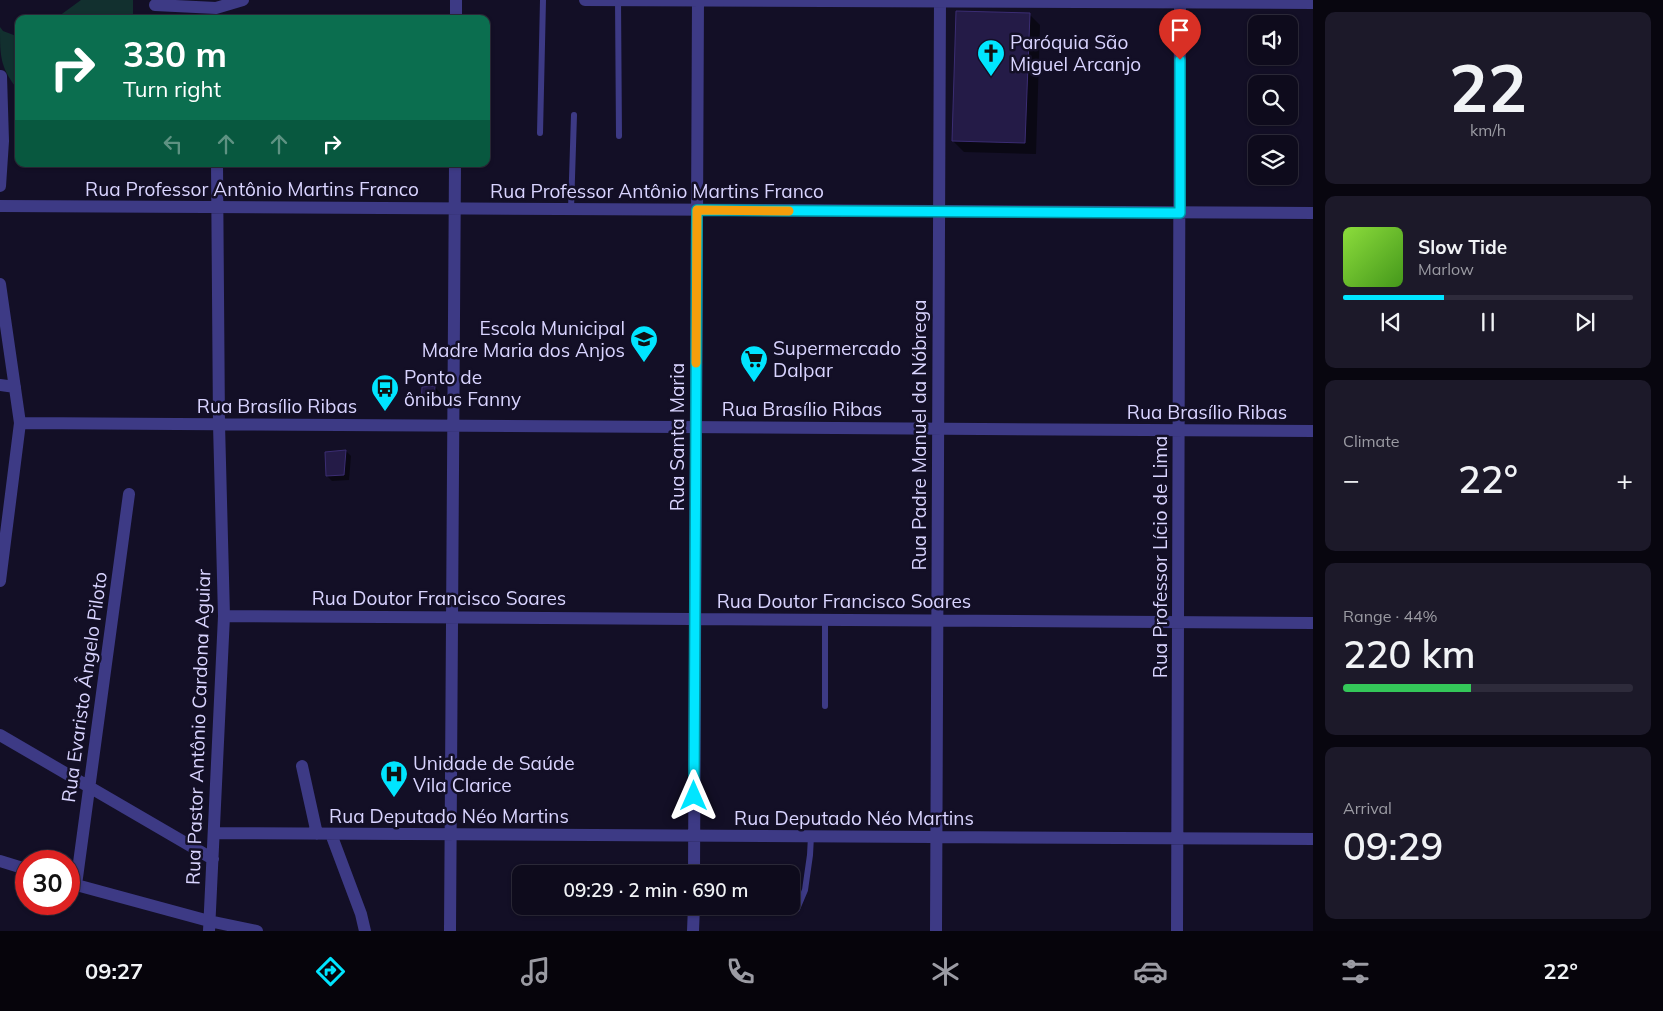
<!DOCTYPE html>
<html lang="en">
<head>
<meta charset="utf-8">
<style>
  body { margin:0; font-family:Mulish,sans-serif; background:#1c1929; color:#f1f3f6; height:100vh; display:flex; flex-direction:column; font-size:19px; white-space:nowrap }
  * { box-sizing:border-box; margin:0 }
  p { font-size:16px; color:#9b9ba3 }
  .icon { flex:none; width:28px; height:28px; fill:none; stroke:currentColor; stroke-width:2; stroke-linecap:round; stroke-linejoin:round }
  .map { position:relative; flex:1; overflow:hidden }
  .side { display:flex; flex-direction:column; gap:12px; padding:12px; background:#08060f; width:350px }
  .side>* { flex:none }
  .hud { position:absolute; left:15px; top:15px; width:475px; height:152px; border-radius:10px; box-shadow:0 1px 4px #0004,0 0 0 1px #2e2b3b; background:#0b6e4f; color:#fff; overflow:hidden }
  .controls { position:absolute; left:1248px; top:15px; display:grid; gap:10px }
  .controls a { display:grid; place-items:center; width:50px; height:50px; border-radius:10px; background:#0e0b1c; box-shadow:0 1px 4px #0004,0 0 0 1px #2e2b3b; font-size:25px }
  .speed { position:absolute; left:15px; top:850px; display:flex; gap:10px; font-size:25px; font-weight:700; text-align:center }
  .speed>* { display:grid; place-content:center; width:65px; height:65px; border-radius:50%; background:#0e0b1c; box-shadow:0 1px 4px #0004,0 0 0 1px #2e2b3b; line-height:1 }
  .speed .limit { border:8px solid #d22; background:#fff; color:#111 }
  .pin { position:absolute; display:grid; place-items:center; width:42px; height:42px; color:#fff; margin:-51px -21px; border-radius:50% 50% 50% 0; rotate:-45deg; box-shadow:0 0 5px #0007 }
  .pin .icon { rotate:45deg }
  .me { position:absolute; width:55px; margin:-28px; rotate:0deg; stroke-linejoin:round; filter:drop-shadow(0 0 4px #0008) }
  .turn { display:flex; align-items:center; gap:18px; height:105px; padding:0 25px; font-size:22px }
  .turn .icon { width:65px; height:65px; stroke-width:2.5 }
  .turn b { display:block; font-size:35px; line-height:42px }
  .lanes { display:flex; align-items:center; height:48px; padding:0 25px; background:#0003; justify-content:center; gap:25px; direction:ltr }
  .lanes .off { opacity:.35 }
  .big { font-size:38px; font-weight:600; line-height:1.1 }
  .side .tile { flex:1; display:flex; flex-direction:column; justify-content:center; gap:8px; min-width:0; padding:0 18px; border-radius:10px; background:#1c1929 }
  .side .dial { align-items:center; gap:0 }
  .dial b { font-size:65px; line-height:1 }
  .song { display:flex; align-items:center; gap:15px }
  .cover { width:60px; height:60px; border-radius:8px; background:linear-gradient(135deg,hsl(90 70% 55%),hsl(100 70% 35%)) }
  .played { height:5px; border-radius:2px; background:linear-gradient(90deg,#00e5ff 35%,#2e2b3b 35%) }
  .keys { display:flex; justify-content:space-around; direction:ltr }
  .heat { display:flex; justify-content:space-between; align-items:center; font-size:28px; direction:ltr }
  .charge { height:8px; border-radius:4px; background:linear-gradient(90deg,#34c759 44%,#2e2b3b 0) }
  .trip { position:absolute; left:512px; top:865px; width:288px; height:50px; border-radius:10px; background:#0e0b1c; box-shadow:0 1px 4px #0004,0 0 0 1px #2e2b3b; font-weight:600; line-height:50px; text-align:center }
  .tabs { display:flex; height:80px; justify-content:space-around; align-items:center; background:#06040b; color:#9b9ba3 }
  .tabs .icon { width:35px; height:35px }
  .tabs .on { color:#00e5ff }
  .tabs b { font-size:22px; color:#f1f3f6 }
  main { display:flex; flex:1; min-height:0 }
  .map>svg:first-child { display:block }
  .green { fill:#12302f }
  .shadow { fill:#0007 }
  .building { fill:#241b47; stroke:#3b2d73 }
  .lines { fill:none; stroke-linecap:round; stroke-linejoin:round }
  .lane { stroke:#3d3a85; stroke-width:6 }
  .street { stroke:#3d3a85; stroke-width:12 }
  .route-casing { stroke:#0095a6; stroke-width:12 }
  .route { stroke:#00e5ff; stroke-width:9 }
  .slow { stroke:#f59e0b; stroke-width:9 }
  .labels { text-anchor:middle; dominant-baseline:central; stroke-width:5; stroke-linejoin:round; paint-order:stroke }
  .poi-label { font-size:19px; fill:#d9d4ff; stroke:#130f26; text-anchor:start }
  .street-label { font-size:19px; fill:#d9d4ff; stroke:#130f26 }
</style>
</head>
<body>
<main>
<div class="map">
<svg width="1313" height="931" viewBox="0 0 1313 931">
  <rect width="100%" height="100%" fill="#130f26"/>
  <path class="green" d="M81,0H133V19H55Z
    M0,27L3,31L19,37V91C0,68 0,57 0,27Z"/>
  <path class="shadow" d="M1029,14L1040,25L1036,154L964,152L953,141Z
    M435,387L440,393L439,408H428L423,403Z
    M346,451L351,456L349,480L332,481L327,476Z"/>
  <path class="building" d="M956,11L1030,13L1025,143L952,141Z
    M435,386L434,403L421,404L422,387Z
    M346,450L344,475L326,476L325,452Z"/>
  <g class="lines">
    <path class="lane" d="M618,0L619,136
      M540,133L543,0
      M571,209L574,115
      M825,620V706
      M797,909L805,890L810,855L811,836"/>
    <path class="street" d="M585,0L1313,3
      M155,5L216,8L243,0
      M456,19V0
      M0,186L3,141L1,76
      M0,206L1313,213
      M0,284L20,423L0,581
      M0,385L15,387
      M20,423L1313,431
      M224,616L1313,623
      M0,735L213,859
      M302,766L317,834
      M214,833L1313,839
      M331,834L361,914L365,931
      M0,861L26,869
      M694,874L698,0
      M69,883L209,921L257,931
      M76,885L129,494
      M209,931L224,616L219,424L217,164
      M450,931L455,164
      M693,931L694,906
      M936,931L940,0
      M1177,931L1180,2"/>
  </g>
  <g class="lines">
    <g class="route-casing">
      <path id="route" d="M694,796L697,210L1180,213V60"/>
    </g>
    <use href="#route" class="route"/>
    <path class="slow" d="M696,363L697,210L789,211"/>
  </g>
  <defs>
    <g id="church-pin" transform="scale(1.4375)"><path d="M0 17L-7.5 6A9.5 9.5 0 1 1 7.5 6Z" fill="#00e5ff" stroke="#130f26"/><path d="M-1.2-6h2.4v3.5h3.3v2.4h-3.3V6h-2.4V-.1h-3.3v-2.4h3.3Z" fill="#111"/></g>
    <g id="school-pin" transform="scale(1.4375)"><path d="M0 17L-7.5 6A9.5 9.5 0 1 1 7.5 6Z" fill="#00e5ff" stroke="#130f26"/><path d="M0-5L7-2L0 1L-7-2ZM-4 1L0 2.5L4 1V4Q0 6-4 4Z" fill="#111"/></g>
    <g id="supermarket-pin" transform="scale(1.4375)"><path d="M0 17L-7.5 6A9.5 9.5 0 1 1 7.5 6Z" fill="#00e5ff" stroke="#130f26"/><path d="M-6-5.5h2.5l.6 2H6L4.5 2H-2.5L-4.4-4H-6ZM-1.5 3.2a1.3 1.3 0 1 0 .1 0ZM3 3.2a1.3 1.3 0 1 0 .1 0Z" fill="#111"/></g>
    <g id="bus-pin" transform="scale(1.4375)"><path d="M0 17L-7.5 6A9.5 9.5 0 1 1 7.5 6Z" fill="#00e5ff" stroke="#130f26"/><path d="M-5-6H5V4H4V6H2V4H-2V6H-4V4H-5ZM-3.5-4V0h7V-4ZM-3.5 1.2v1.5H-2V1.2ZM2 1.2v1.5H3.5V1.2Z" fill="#111"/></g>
    <g id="hospital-pin" transform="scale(1.4375)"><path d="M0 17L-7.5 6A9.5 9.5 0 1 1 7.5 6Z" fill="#00e5ff" stroke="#130f26"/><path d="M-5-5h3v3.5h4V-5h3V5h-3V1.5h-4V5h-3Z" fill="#111"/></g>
  </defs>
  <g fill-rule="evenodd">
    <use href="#church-pin" x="991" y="53"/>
    <use href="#school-pin" x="644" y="339"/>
    <use href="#supermarket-pin" x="754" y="359"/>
    <use href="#bus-pin" x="385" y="388"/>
    <use href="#hospital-pin" x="394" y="774"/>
  </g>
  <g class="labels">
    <g class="poi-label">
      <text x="1010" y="42">Paróquia São<tspan x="1010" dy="22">Miguel Arcanjo</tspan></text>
      <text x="625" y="328" text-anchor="end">Escola Municipal<tspan x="625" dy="22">Madre Maria dos Anjos</tspan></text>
      <text x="773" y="348">Supermercado<tspan x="773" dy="22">Dalpar</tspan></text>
      <text x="404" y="377">Ponto de<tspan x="404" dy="22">ônibus Fanny</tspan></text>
      <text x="413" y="763">Unidade de Saúde<tspan x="413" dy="22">Vila Clarice</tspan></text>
    </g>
    <g class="street-label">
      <text x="252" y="189">Rua Professor Antônio Martins Franco</text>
      <text x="657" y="191">Rua Professor Antônio Martins Franco</text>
      <text x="277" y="406">Rua Brasílio Ribas</text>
      <text x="802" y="409">Rua Brasílio Ribas</text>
      <text x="1207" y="412">Rua Brasílio Ribas</text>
      <text transform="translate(919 435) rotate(-90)">Rua Padre Manuel da Nóbrega</text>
      <text transform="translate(677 437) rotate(-90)">Rua Santa Maria</text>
      <text transform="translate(1160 557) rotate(-90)">Rua Professor Lício de Lima</text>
      <text x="439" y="598">Rua Doutor Francisco Soares</text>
      <text x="844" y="601">Rua Doutor Francisco Soares</text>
      <text transform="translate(84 687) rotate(-82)">Rua Evaristo Ângelo Piloto</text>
      <text transform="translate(198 727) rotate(-88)">Rua Pastor Antônio Cardona Aguiar</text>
      <text x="449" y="816">Rua Deputado Néo Martins</text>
      <text x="854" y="818">Rua Deputado Néo Martins</text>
    </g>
  </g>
</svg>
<div class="controls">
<a><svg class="icon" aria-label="sound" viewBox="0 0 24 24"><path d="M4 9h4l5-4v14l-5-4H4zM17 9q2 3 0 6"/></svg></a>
<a><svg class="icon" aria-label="search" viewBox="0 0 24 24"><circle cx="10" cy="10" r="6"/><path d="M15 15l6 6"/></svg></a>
<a><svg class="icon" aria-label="layers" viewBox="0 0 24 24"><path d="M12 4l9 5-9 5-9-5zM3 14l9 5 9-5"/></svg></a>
</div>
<div class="speed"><div class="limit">30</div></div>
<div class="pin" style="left:1180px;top:60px;background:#d93025"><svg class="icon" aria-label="arrive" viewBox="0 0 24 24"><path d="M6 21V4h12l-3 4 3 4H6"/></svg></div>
<svg class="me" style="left:694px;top:796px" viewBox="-20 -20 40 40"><path d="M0-17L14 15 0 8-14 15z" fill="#00e5ff" stroke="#fff" stroke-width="4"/></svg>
<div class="trip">09:29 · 2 min · 690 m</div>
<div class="hud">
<div class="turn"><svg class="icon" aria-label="right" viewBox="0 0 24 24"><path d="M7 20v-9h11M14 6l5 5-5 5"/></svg><div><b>330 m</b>Turn right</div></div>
<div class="lanes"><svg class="icon off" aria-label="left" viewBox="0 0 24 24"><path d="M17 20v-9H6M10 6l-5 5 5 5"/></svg><svg class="icon off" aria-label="ahead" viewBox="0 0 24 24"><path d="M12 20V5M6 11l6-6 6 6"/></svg><svg class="icon off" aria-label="ahead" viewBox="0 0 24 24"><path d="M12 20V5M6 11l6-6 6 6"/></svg><svg class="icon" aria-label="right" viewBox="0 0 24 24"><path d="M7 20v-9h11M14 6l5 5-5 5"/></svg></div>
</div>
</div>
<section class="side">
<div class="tile dial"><b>22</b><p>km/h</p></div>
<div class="tile">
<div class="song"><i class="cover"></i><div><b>Slow Tide</b><p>Marlow</p></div></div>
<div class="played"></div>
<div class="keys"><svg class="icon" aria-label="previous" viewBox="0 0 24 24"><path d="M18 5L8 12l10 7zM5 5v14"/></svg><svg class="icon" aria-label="pause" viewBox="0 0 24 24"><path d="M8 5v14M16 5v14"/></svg><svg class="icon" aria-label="next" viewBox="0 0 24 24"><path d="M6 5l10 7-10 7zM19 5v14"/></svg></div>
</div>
<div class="tile"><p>Climate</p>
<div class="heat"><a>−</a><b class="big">22°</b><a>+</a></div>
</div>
<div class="tile"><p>Range · 44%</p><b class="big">220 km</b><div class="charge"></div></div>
<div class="tile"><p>Arrival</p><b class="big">09:29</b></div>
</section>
</main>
<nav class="tabs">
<b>09:27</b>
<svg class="icon on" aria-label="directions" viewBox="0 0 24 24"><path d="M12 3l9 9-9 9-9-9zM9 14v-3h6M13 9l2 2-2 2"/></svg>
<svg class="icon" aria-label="music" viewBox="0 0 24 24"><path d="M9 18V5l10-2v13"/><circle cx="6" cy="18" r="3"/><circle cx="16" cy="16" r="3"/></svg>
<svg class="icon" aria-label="phone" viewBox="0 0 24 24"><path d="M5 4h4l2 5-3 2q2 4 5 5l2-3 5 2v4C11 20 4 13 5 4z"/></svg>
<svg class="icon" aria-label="climate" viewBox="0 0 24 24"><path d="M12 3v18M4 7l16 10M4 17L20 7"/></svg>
<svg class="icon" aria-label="car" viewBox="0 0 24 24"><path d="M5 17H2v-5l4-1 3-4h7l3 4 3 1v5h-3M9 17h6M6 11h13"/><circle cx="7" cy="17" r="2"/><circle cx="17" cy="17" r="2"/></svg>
<svg class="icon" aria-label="filters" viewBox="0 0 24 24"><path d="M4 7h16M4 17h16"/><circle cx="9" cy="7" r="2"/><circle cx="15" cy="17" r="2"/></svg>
<b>22°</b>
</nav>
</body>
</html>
